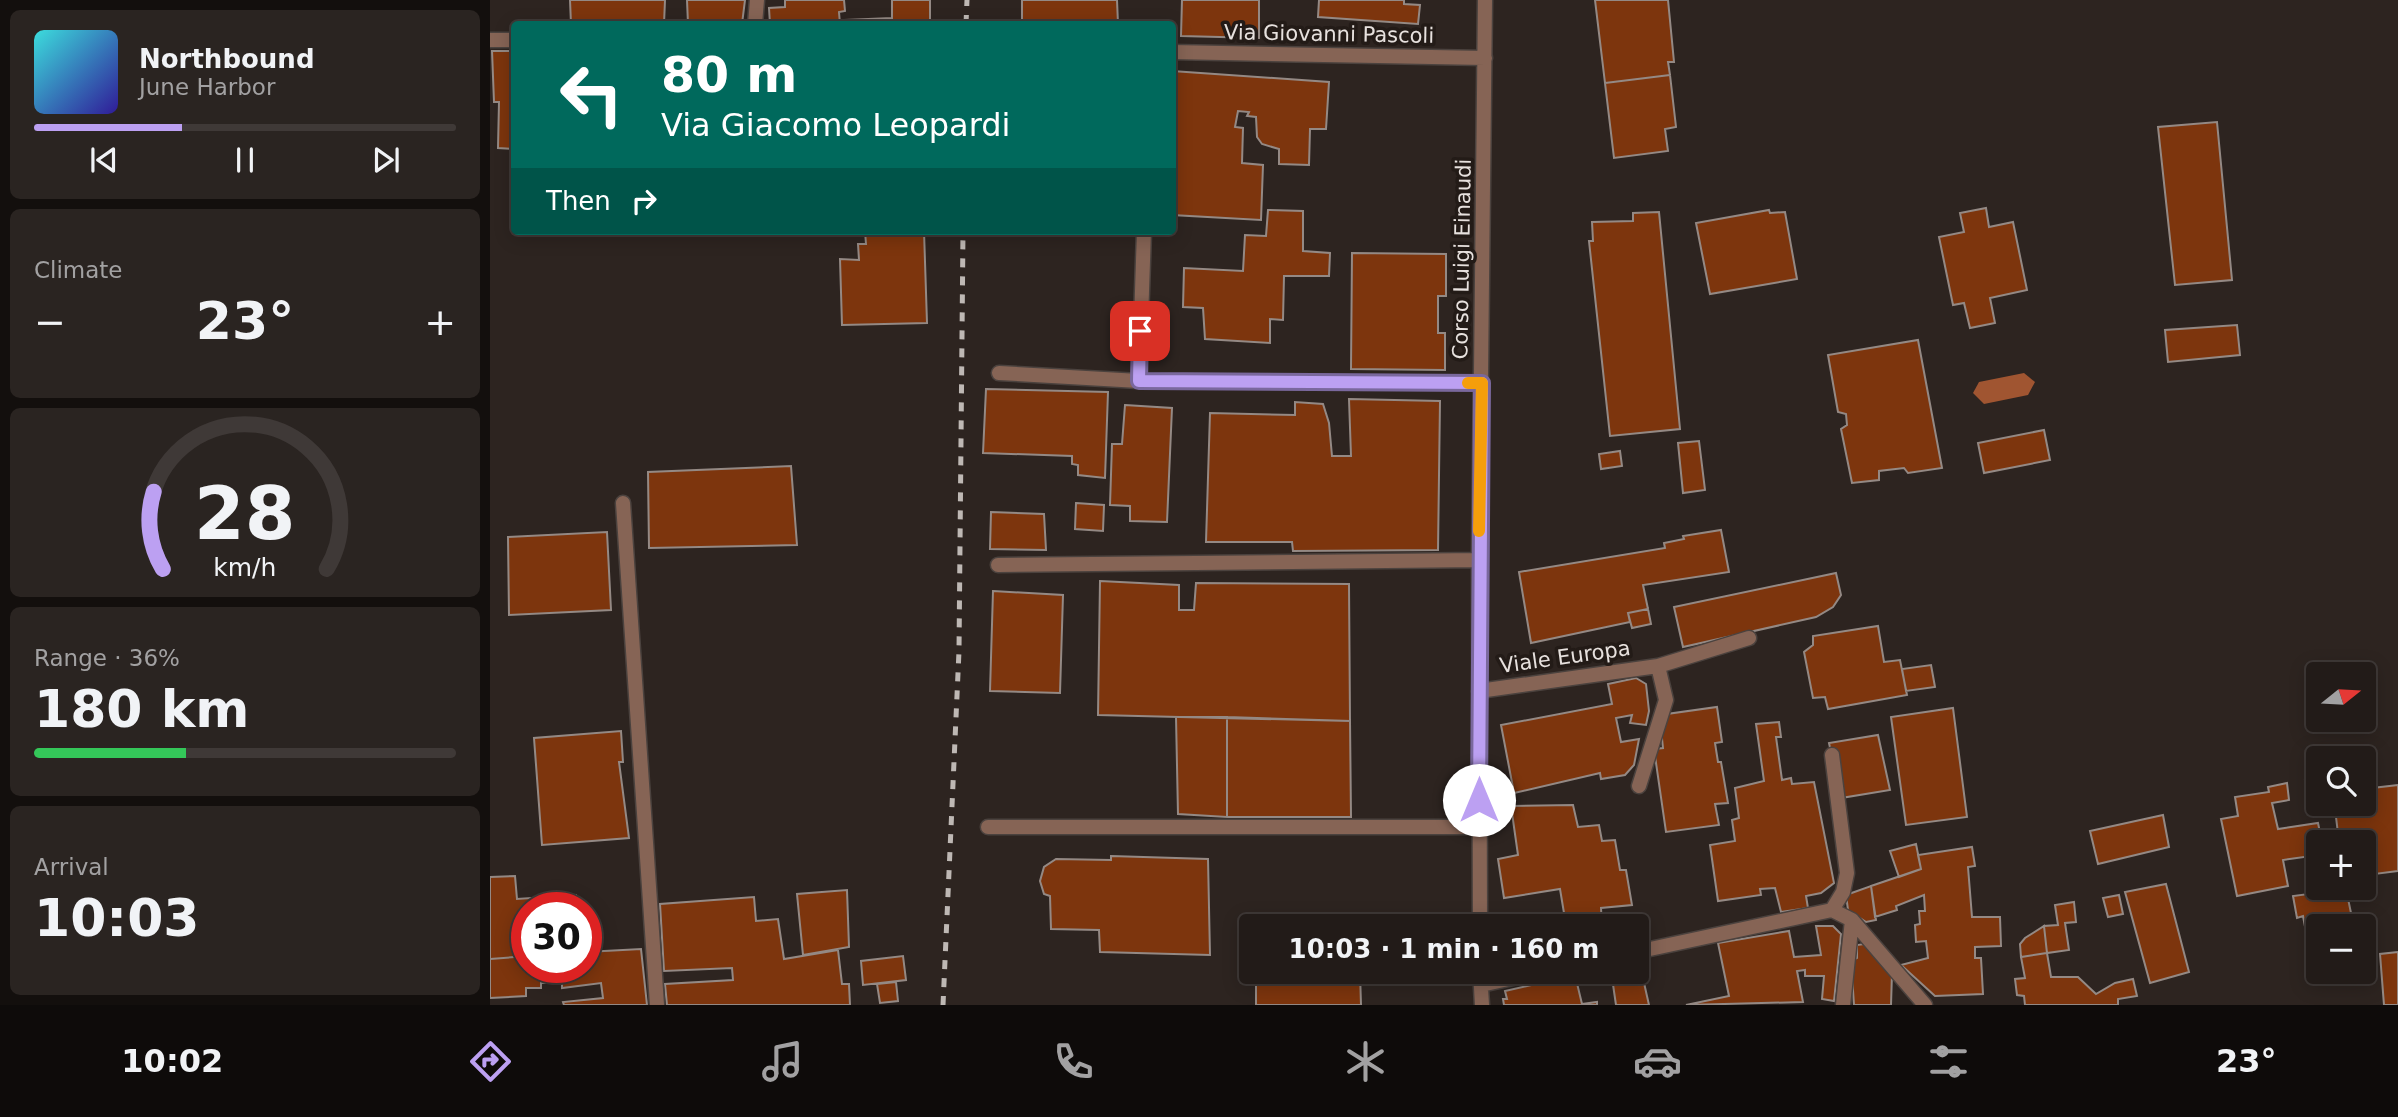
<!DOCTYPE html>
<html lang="en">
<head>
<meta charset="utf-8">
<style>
  body { margin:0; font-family:"DejaVu Sans",sans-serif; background:#2a2421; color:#f1f3f6; height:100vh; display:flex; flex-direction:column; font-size:26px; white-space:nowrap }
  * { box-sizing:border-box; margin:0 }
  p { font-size:23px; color:#a2a1a2 }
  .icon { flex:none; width:38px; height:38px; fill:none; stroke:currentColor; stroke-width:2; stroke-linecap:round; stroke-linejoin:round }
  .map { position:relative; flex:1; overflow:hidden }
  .side { display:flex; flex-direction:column; gap:10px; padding:10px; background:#130f0d; width:490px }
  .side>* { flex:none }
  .top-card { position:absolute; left:21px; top:21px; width:665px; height:214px; border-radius:7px; box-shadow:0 4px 18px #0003,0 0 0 2px #3f3937; background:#00695c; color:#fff; overflow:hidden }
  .needle { width:46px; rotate:72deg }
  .fabs { position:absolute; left:1816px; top:662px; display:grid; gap:14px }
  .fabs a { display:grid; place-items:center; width:70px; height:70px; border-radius:7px; background:#221b18; box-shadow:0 4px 18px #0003,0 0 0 2px #3f3937; font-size:35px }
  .speed { position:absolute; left:21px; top:892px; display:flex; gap:14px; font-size:35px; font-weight:700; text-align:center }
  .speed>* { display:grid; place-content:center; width:91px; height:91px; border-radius:50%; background:#221b18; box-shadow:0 4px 18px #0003,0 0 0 2px #3f3937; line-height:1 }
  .speed .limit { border:10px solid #d22; background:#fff; color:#111 }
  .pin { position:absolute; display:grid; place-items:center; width:60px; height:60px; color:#fff; margin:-30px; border-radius:14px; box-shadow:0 4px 10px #0006 }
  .me { position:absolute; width:77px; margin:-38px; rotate:0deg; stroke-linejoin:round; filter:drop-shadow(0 0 5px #0008) }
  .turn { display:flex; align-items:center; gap:24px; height:147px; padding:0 35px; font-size:32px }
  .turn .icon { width:91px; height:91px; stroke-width:2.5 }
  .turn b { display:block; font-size:49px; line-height:60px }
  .then { display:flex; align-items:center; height:66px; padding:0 35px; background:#0003; gap:14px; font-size:26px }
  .big { font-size:52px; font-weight:700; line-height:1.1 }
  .side .tile { flex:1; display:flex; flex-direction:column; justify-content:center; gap:10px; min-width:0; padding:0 24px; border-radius:10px; background:#2a2421 }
  .side .dial { align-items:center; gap:0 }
  .dial svg { height:182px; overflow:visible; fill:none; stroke:#3f3937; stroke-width:7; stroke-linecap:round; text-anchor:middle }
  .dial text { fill:#f1f3f6; stroke:none }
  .song { display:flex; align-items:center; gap:21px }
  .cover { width:84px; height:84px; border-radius:10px; background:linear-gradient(135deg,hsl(180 70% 55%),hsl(250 70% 35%)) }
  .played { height:7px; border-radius:4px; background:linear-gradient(90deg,#bca0f2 35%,#3f3937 35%) }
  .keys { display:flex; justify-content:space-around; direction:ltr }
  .heat { display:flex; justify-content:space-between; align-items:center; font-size:38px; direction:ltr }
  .charge { height:10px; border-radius:5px; background:linear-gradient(90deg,#34c759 36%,#3f3937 0) }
  .trip { position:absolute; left:749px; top:914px; width:410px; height:70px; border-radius:7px; background:#221b18; box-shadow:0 4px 18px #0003,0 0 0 2px #3f3937; font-weight:700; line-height:70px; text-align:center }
  .dock { display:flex; height:112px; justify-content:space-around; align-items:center; background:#0e0b0a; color:#a2a1a2 }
  .dock .icon { width:49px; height:49px }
  .dock .current { color:#bca0f2 }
  .dock b { font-size:32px; color:#f1f3f6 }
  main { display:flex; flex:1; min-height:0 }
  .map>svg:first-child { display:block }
  .water { fill:#a05531 }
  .building { fill:#7d350d; stroke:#948984; stroke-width:2 }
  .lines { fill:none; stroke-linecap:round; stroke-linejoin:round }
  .minor-casing { stroke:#4b423e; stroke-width:17 }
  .minor { stroke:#866455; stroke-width:14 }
  .rail { stroke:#beb8b4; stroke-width:5; stroke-dasharray:9 9; stroke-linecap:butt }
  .route-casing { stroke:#7a689d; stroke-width:18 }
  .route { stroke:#bca0f2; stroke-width:12 }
  .slow { stroke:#f59e0b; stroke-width:12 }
  .labels { text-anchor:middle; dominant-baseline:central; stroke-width:7; stroke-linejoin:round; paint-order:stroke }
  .street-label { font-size:21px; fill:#e7e1de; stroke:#231b17 }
</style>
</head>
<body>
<main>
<section class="side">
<div class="tile">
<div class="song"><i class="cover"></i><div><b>Northbound</b><p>June Harbor</p></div></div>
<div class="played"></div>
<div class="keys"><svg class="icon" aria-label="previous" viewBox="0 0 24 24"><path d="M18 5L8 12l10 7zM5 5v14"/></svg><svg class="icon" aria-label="pause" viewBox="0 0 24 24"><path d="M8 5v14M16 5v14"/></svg><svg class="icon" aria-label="next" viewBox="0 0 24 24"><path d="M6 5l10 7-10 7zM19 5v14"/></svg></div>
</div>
<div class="tile"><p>Climate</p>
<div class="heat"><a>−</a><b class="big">23°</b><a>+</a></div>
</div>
<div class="tile dial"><svg viewBox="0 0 100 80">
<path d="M14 69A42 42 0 1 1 86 69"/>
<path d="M14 69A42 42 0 0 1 10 35" stroke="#bca0f2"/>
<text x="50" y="56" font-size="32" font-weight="700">28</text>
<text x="50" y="72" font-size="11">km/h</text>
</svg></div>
<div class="tile"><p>Range · 36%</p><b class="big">180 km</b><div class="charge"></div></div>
<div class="tile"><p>Arrival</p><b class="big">10:03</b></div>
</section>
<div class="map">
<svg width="1908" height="1005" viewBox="0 0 1908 1005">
  <rect width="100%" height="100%" fill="#2d2420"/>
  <path class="water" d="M1534,373L1545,382L1538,395L1494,404L1483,393L1489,382Z"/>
  <path class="building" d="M80,0H175L174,24H81Z
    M197,0H255L252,24H198Z
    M295,0H354L355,11L349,12L350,24H280L279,8L295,7Z
    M402,0H440V24H355V20L402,18Z
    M532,0H627L628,24H532Z
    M692,0H769V38L691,36Z
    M829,0H914V4L930,5L928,24L828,17Z
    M1105,0H1178L1184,62H1178L1180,75L1115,83Z
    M2,51H24V149L8,148L9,102H4Z
    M682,71L839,82L836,129H820L819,165L789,164V149L772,144L767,137L766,117L757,116L759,112L748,111L745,127L753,128L752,163L773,165L771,220L682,215Z
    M1180,75L1186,127L1175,129L1178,151L1124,158L1115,83Z
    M1727,122L1742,280L1685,285L1668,127Z
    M1496,208L1499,227L1523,222L1537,290L1500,298L1505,323L1480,328L1474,303L1463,305L1449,237L1474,232L1470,213Z
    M778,210L813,211V251L840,253L839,276H794L793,320L780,319V343L715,339L713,308L693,307L694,268L753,271L755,235L776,236Z
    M1279,210L1280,213L1295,212L1307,279L1220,294L1206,223Z
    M1169,212L1190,429L1120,436L1099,241H1103L1102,222L1143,221V213Z
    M373,231H434L437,323L352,325L350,259L369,260L368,244H376L375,231Z
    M862,253L956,254V296H948V333H955V370L861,369Z
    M1747,325L1750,355L1678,362L1675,330Z
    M1428,340L1452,468L1418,473L1414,468L1389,471V480L1362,483L1351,429L1357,425L1356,414L1348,412L1338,355Z
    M496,389L618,392L615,478L588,475V465L582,464V456L493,453Z
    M859,399L950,401L948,550L803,551L802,542H716L720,413L805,415V402L833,404L839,423L842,456H861Z
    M635,405L682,408L677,522L640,521V506L620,505L622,444H632Z
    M1554,430L1560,460L1494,473L1488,443Z
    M1209,441L1215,490L1193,493L1188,443Z
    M1130,451L1132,466L1111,469L1109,454Z
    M301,466L307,545L159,548L158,472Z
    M586,503L614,505L613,531L585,529Z
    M501,512L554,514L556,550L500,549Z
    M1231,530L1239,572L1153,585L1158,609L1138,613L1140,622L1041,643L1029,572L1175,548L1174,543L1194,539L1193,536Z
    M117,532L121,610L19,615L18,537Z
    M1346,573L1351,595L1343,607L1326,617L1193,647L1184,607Z
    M610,581L689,585V610H704L706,583L859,584L860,721L608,715Z
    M503,591L573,595L570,693L500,691Z
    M1158,609L1161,624L1142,628L1138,613Z
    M1388,626L1394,662L1410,660L1417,695L1338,709L1335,697L1323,698L1314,652L1323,645V636Z
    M1441,665L1445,687L1416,691L1412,669Z
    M1146,678L1156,684L1159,711L1156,725L1140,723L1142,715L1126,718L1131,742L1149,739L1144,765L1135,775L1111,779L1110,773L1024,793L1011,725L1122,704L1118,684Z
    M1227,707L1232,742L1225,743L1228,762H1231L1238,803L1225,804L1229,825L1176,832L1164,749L1173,748L1171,729L1177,714Z
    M1463,708L1477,817L1416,825L1401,717Z
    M686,717H737V817L688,814Z
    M737,717L860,721L861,817H737Z
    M1289,722L1291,737H1286L1292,780L1301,778L1302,784L1324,782L1344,883L1331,893L1316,896L1318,908L1291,912L1285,888L1270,889L1271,895L1228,901L1220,845L1245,841L1242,820L1249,818L1245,788L1274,781L1266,724Z
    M131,731L133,762H129L139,838L52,845L44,738Z
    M1388,735L1400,790L1351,798L1339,743Z
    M1829,779V795L1816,796L1815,780Z
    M1797,783L1799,800L1782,803L1788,829L1828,823L1832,842H1829V855L1793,860L1798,886L1747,896L1731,819L1748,816L1745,797L1779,792L1778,787Z
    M1908,785V871L1877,875L1873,835L1861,836L1862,841L1849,842L1846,817H1854L1853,803H1874V789Z
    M1083,805L1088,827L1109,825L1112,841L1125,840L1130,870H1136L1142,905L1111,908L1112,926H1036L1075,919L1070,889L1014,898L1008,859L1028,855L1021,806Z
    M1673,815L1679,847L1608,864L1600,831Z
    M1426,844L1431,869L1409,877L1400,851Z
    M1482,847L1485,866L1478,867L1482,917H1510L1511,946L1485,947V958H1491L1493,994L1445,996L1411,965L1438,958L1436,941L1426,942L1425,925L1430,924L1429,911H1435L1434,895L1406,906L1407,910L1385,917L1381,886L1431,869L1428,855Z
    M621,856L718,859L720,955L610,952L609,930L561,929L560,896L554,894L550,881L554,867L566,859L621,860Z
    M25,876L27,899L86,895L87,908H37V956L0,959V877Z
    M1676,884L1699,972L1660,983L1635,892Z
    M1381,886L1386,920L1376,922L1358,910L1356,895Z
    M1856,889L1861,913H1872L1873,926H1829V947L1819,948L1813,916L1807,918L1803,896Z
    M357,890L359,947L313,955L307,894Z
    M1629,895L1633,914L1618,917L1613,898Z
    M264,897L266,921L288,919L294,959L348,950L352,984H359L360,1005H177L175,984L243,980L242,968L174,971L170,904Z
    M1584,902L1586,922L1575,923L1579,950L1557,953L1554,926L1568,925L1565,905Z
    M1326,926H1343L1351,934L1344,1001L1332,999L1334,976H1315V970L1307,971L1313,1002L1196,1005L1239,996L1228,943L1299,931L1304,957L1331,955Z
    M1554,926L1557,953L1531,957L1530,944L1535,938Z
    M1374,944L1402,973L1401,1005H1364L1361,961L1367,958V945Z
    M151,949L157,1005H74L73,1002L113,998L111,983L72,988V982L51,983V988H36V996L0,998V959L37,956V968H96V952Z
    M1908,952V1005H1894L1890,954Z
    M1557,953L1561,977H1588L1606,994L1625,983L1643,979L1647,996L1628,999V1005H1535L1534,996L1527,995L1525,979L1535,978L1531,957Z
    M413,956L416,980L373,985L371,961Z
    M1146,965H1150L1159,1005H1126L1121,971H1146Z
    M870,972L871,1005H766V973Z
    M1085,975L1092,1004L1107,1002V1005H1014L1013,999H1017L1015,991Z
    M406,982L408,1001L390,1003L387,984Z"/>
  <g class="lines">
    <g class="minor-casing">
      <path id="minor" d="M265,24L267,0
        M0,40H24
        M682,52L995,58
        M509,373L649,381L992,383
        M649,381L654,231
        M133,503L167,1005
        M508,565L989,560
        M989,691L1168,666L1259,638
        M1342,755L1357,873L1353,892L1342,910
        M1149,786L1176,700L1168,666
        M498,827H989
        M990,926L989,560L995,0
        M1146,952L1342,910L1362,920L1435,1005
        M990,971L992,1005
        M991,985L1055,971
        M1353,1005L1362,920"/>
    </g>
    <use href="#minor" class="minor"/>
    <path class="rail" d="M476,24L477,0
      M453,1005L469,651L473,231"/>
  </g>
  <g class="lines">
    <g class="route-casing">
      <path id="route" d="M650,331L649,381L992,383L989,800"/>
    </g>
    <use href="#route" class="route"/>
    <path class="slow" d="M978,383H992L989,531"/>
  </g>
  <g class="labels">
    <g class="street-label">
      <text transform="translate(839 34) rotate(1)">Via Giovanni Pascoli</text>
      <text transform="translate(972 259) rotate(-89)">Corso Luigi Einaudi</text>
      <text transform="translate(1075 657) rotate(-8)">Viale Europa</text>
    </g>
  </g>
</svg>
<div class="fabs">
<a><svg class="needle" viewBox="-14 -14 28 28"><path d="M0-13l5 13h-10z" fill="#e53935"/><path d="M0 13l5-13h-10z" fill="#a2a1a2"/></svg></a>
<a><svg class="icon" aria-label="search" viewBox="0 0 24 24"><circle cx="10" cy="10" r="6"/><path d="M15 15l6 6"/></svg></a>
<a>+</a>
<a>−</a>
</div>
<div class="speed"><div class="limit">30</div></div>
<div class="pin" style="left:650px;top:331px;background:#d93025"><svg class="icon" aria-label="arrive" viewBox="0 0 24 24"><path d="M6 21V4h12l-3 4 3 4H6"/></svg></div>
<svg class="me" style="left:989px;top:800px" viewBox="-20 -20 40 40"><circle r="19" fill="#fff"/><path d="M0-13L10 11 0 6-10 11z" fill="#bca0f2"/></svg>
<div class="trip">10:03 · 1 min · 160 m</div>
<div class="top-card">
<div class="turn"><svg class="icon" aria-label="left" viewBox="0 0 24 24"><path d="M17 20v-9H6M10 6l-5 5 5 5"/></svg><div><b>80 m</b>Via Giacomo Leopardi</div></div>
<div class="then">Then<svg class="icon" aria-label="right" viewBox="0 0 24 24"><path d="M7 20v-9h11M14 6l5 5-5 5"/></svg></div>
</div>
</div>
</main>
<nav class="dock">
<b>10:02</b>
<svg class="icon current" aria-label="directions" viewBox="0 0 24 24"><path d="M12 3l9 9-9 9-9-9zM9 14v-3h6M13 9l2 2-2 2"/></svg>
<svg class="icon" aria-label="music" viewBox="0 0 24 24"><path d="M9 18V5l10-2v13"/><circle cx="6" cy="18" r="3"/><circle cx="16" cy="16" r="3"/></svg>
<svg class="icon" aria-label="phone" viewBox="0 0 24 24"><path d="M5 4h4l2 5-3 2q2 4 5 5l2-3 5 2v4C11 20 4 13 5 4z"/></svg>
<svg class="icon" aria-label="climate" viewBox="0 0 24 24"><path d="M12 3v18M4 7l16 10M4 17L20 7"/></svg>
<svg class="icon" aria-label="car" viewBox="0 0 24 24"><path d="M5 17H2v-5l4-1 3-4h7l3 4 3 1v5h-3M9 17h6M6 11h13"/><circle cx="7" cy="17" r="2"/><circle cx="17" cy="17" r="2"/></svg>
<svg class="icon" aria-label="filters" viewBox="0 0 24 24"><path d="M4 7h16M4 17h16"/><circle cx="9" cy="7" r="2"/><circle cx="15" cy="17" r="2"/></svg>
<b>23°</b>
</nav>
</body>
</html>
